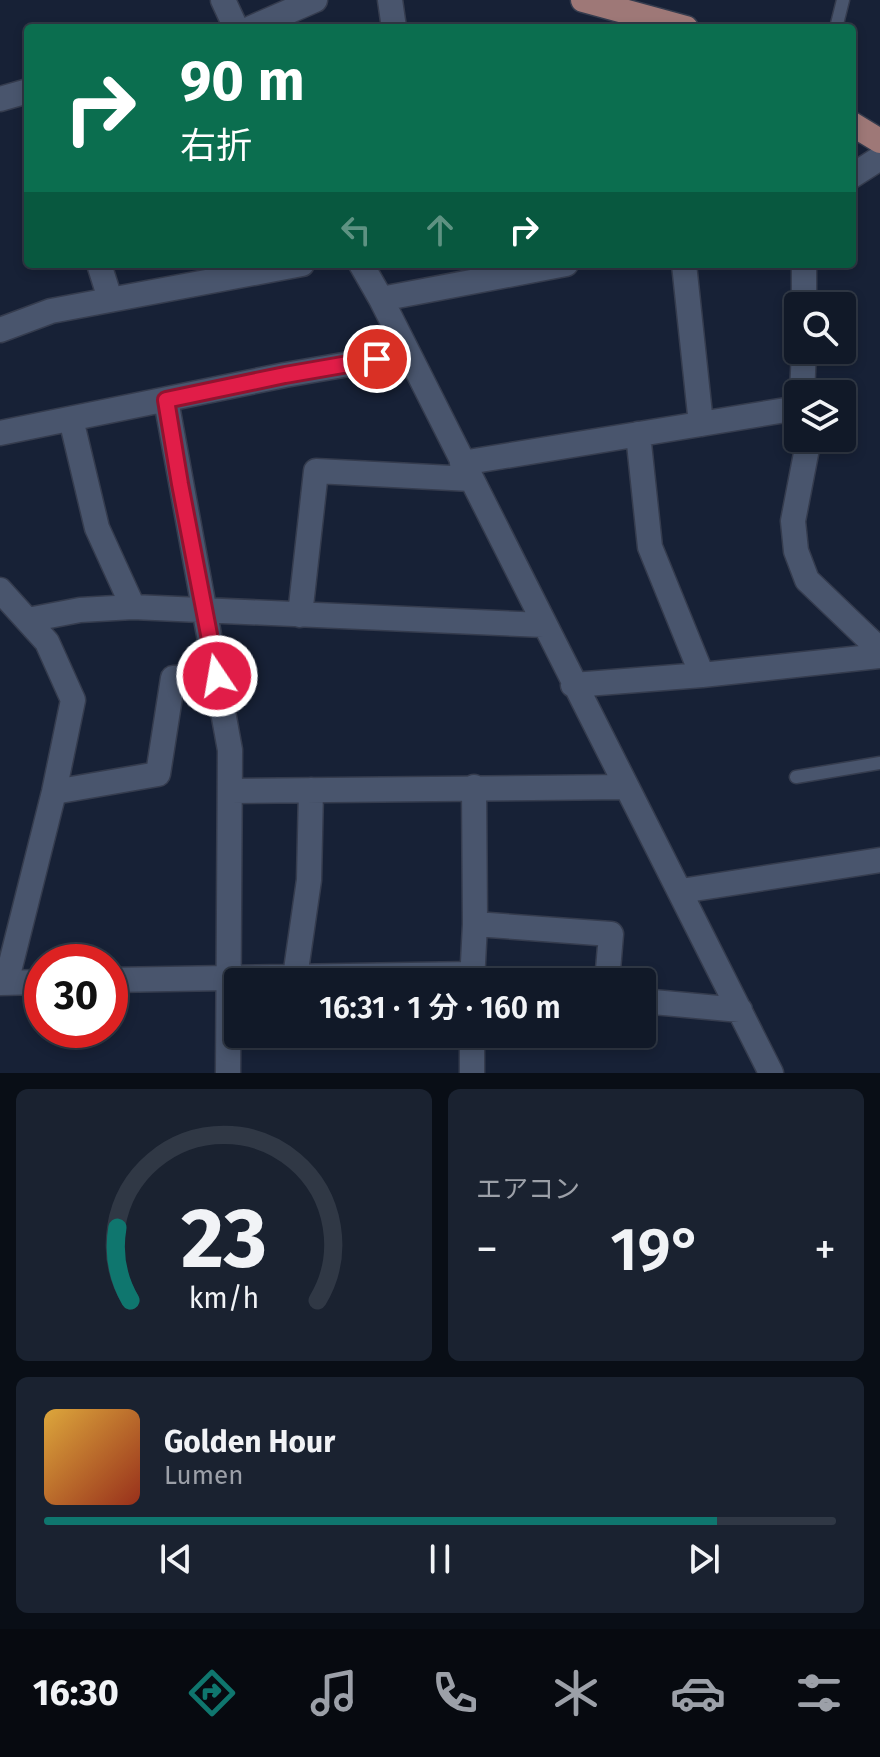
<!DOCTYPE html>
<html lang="ja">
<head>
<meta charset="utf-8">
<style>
  body { margin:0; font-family:"Fira Sans","Noto Sans JP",sans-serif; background:#1a2230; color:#f1f3f6; height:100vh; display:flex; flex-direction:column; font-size:30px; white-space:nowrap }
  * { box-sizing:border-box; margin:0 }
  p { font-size:26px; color:#9ca0a8 }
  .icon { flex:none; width:44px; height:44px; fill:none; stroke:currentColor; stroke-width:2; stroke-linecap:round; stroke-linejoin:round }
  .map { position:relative; height:1073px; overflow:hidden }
  .sheet { display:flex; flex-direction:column; gap:16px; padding:16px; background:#090e16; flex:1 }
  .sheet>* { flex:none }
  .top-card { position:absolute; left:24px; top:24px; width:832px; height:244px; border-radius:8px; box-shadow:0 4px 12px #0003,0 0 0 2px #303845; background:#0b6e4f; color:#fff; overflow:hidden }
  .fabs { position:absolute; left:784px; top:292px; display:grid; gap:16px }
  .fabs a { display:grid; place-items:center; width:72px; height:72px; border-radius:8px; background:#111928; box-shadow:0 4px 12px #0003,0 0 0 2px #303845; font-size:40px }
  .speed { position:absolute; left:24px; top:944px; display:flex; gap:16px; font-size:40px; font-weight:700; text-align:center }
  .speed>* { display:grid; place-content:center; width:104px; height:104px; border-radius:50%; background:#111928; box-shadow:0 4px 12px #0003,0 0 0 2px #303845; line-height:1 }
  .speed .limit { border:12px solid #d22; background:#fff; color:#111 }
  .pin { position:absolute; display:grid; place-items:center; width:68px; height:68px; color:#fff; margin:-34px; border:4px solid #fff; border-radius:50%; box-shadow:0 2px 8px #0007 }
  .me { position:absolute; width:88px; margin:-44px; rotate:348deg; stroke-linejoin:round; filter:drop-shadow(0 0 6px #0008) }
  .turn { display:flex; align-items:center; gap:28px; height:168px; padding:0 24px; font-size:36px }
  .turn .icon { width:104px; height:104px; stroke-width:2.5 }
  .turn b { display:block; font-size:56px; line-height:68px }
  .lanes { display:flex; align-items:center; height:76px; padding:0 24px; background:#0003; justify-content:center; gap:40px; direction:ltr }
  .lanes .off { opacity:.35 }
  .big { font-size:60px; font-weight:600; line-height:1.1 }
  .sheet .card { flex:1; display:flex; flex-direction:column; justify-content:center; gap:12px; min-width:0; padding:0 28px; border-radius:12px; background:#1a2230 }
  .sheet .dial { align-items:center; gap:0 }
  .dial svg { height:208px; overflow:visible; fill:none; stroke:#303845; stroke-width:7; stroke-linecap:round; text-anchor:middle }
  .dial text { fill:#f1f3f6; stroke:none }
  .song { display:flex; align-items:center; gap:24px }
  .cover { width:96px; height:96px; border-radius:12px; background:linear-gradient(135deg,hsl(40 70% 55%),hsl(10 70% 35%)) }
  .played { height:8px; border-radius:4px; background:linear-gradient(90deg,#0f766e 85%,#303845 85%) }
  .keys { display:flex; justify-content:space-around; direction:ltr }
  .heat { display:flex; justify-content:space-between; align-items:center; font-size:44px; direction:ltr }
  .sheet .tiles { flex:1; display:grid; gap:16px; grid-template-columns:1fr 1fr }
  .card:last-child { grid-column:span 2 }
  .trip { position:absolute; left:224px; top:968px; width:432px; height:80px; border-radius:8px; background:#111928; box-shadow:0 4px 12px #0003,0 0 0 2px #303845; font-weight:600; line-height:80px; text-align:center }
  .tabs { display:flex; height:128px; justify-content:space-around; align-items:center; background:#070a10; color:#9ca0a8 }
  .tabs .icon { width:56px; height:56px }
  .tabs .on { color:#0f766e }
  .tabs b { font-size:36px; color:#f1f3f6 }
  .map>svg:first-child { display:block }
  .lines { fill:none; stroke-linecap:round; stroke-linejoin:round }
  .lane-casing { stroke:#353c4e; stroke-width:15 }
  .street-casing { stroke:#353c4e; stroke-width:27 }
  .primary-casing { stroke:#353c4e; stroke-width:27 }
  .lane { stroke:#49556d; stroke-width:12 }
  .street { stroke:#49556d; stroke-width:24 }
  .primary { stroke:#9e7877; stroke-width:24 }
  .route-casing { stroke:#92132f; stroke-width:20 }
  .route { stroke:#e11d48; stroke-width:14 }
</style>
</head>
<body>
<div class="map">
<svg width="880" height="1073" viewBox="0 0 880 1073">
  <rect width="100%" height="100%" fill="#172136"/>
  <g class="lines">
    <g class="lane-casing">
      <path id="lane" d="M836,28L843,0
        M796,777L880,763"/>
    </g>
    <g class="street-casing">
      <path id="street" d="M223,0L236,28
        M390,0L394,28
        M251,28L315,0
        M0,99L28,91
        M852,176L880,158
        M99,264L110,299
        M361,264L381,299L771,1073
        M684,264L701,424
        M381,299L566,264
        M804,306V264
        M0,330L51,311L302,264
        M802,394L804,350
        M166,400L230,750L228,1073
        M71,419L97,528L133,607
        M0,433L285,375L407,354
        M638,434L650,547L702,675
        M809,438L793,521L796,551L807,580L880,650
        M462,463L798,408
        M0,590L47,642L73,700L54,792L6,983
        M300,615L316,471L471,479
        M28,620L80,610L133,607L544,625
        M573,685L702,675L880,656
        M230,791L625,787
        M54,792L158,774L173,678L217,676
        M681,891L880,860
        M475,924L611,934L607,982
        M295,977L309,880L311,790
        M110,980L472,974
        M472,982L475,924L474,787
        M0,983L42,982
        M642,1001L740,1010
        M472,1073V1034"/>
    </g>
    <g class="primary-casing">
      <path id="primary" d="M583,0L686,28
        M852,124L880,141"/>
    </g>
    <use href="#lane" class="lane"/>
    <use href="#street" class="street"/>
    <use href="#primary" class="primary"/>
  </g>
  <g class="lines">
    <g class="route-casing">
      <path id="route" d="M217,676L180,484L166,400L285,375L377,359"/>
    </g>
    <use href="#route" class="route"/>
  </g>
</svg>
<div class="fabs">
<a><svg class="icon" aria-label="search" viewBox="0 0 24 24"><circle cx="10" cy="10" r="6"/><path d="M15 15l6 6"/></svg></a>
<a><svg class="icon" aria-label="layers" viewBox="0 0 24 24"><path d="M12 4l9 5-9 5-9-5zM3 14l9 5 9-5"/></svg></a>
</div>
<div class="speed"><div class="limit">30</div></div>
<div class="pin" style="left:377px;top:359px;background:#d93025"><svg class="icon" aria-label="arrive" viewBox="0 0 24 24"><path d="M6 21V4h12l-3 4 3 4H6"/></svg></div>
<svg class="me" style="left:217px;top:676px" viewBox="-20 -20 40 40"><circle r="17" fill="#e11d48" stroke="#fff" stroke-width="3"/><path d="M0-11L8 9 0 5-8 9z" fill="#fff"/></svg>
<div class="trip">16:31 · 1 分 · 160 m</div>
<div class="top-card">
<div class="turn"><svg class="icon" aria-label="right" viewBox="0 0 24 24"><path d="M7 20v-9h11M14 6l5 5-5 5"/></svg><div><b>90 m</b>右折</div></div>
<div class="lanes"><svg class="icon off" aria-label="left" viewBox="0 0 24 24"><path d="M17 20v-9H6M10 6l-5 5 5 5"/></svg><svg class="icon off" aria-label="ahead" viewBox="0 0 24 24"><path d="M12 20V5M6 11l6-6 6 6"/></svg><svg class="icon" aria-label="right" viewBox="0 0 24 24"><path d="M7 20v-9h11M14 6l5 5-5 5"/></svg></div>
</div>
</div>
<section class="sheet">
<div class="tiles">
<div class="card dial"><svg viewBox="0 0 100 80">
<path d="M14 69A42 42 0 1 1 86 69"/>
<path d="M14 69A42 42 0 0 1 9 41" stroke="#0f766e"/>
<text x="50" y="56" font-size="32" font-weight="700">23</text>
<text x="50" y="72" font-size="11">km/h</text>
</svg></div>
<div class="card"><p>エアコン</p>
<div class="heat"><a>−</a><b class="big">19°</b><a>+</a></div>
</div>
<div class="card">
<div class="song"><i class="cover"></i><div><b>Golden Hour</b><p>Lumen</p></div></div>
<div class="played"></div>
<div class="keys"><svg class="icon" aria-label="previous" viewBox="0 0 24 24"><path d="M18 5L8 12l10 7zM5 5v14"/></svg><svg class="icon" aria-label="pause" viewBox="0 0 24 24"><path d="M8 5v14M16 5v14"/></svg><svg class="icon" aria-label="next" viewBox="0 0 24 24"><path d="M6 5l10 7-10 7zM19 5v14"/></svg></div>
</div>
</div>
</section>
<nav class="tabs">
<b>16:30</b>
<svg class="icon on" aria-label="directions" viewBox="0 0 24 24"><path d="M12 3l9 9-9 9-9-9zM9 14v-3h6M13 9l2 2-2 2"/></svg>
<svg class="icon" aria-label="music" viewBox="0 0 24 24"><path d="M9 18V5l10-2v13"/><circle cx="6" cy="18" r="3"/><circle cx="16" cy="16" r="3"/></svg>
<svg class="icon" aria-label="phone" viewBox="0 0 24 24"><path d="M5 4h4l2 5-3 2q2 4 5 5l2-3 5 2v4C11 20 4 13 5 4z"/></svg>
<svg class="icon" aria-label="climate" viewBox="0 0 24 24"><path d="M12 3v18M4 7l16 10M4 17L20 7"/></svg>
<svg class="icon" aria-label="car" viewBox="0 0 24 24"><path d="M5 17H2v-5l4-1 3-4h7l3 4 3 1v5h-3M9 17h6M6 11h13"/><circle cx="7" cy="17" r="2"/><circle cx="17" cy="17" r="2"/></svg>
<svg class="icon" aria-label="filters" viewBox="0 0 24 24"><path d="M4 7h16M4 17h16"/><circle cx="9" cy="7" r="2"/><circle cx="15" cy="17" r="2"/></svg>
</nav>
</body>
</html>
